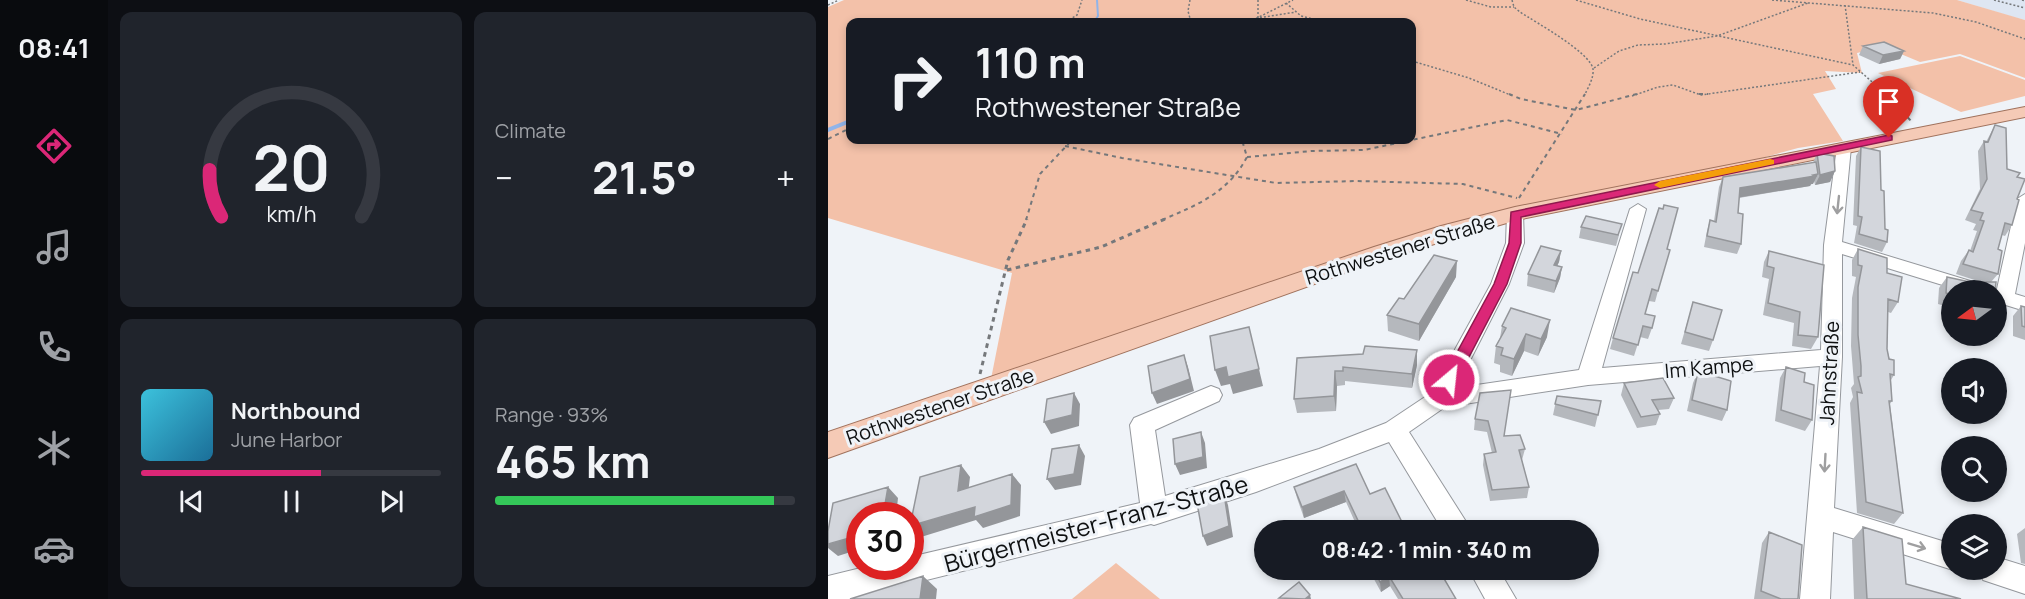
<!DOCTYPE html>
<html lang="en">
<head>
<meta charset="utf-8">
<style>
  body { margin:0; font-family:Manrope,sans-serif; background:#20242c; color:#f1f3f6; height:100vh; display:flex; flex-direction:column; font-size:22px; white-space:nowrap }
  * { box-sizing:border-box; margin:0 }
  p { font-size:20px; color:#9ea1a6 }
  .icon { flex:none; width:33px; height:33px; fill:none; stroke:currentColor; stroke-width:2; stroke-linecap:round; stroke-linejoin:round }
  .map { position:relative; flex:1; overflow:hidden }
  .side { display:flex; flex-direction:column; gap:12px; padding:12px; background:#0d0f14; width:720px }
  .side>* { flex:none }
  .guide { position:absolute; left:18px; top:18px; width:570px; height:126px; border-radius:12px; box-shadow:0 3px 9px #0003; background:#171b24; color:#f1f3f6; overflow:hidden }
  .needle { width:39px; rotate:255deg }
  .buttons { position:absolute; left:1113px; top:280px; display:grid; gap:12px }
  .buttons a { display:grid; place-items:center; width:66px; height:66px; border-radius:50%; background:#171b24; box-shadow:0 3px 9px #0003; font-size:30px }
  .speed { position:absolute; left:18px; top:502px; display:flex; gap:12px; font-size:30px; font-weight:700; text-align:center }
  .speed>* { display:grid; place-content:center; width:78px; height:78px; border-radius:50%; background:#171b24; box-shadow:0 3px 9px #0003; line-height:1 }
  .speed .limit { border:9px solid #d22; background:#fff; color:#111 }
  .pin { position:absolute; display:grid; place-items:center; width:51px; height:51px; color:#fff; margin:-62px -26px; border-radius:50% 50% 50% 0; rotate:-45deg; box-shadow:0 0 6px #0007 }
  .pin .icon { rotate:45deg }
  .me { position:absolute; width:66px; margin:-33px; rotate:28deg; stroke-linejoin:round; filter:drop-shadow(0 0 4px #0008) }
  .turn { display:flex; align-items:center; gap:21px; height:126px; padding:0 30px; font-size:27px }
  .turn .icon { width:78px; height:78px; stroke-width:2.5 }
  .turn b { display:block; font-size:42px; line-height:51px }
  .big { font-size:45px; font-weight:700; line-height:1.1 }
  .side .card { flex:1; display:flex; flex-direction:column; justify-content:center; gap:9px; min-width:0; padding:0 21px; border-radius:12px; background:#20242c }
  .side .dial { align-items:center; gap:0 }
  .dial svg { height:156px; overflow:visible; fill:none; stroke:#363941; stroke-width:7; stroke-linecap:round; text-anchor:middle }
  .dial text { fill:#f1f3f6; stroke:none }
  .song { display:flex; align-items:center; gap:18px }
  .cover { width:72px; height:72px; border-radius:9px; background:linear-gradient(135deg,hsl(190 70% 55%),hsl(200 70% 35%)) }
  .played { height:6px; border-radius:3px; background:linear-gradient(90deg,#db2777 60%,#363941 60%) }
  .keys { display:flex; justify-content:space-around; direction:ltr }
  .heat { display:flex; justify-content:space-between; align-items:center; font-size:33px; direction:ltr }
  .charge { height:9px; border-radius:4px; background:linear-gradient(90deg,#34c759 93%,#363941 0) }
  .side .tiles { flex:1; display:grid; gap:12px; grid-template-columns:repeat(2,1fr) }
  .trip { position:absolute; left:426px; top:520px; width:345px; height:60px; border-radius:30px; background:#171b24; box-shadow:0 3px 9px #0003; font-weight:700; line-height:60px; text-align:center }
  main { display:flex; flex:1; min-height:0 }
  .menu { display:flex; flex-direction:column; width:108px; justify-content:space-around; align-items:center; background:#090b0e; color:#9ea1a6 }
  .menu .icon { width:42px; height:42px }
  .menu .selected { color:#db2777 }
  .menu b { font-size:27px; color:#f1f3f6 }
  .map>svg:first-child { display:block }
  .built { fill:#dee6f2 }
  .green { fill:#f3c1a9; fill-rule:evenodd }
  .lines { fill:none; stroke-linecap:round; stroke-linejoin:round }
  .stream-far1 { stroke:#90b4e9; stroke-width:2 }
  .stream { stroke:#90b4e9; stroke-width:4 }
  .minor-casing { stroke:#95989d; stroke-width:2 }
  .major-casing { stroke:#a0725d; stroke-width:2 }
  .path-far2 { stroke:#75787b; stroke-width:1.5; stroke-dasharray:2 2; stroke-linecap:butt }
  .path-far1 { stroke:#75787b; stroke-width:2; stroke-dasharray:4 4; stroke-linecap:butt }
  .path { stroke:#75787b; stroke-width:3; stroke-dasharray:4.5 4.5; stroke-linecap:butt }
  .minor { fill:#fff; fill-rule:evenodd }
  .major { fill:#f5cab6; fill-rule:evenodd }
  .wall { fill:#b5b8bd }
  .shaded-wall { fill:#94969a }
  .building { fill:#d3d6dc; stroke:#94969a; stroke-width:1.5 }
  .oneway { stroke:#9f9fa0 }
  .route { fill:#db2777; stroke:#8e194d; stroke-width:1.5 }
  .slow { fill:#f59e0b }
  .labels { text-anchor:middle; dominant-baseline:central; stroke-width:6; stroke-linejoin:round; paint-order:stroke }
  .street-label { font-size:20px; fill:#0e1011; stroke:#eff3f8 }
  .near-street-label { font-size:24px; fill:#0e1011; stroke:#eff3f8 }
</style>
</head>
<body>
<main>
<nav class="menu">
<b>08:41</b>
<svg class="icon selected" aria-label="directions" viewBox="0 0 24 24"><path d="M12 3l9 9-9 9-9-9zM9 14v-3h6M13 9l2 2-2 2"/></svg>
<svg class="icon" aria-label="music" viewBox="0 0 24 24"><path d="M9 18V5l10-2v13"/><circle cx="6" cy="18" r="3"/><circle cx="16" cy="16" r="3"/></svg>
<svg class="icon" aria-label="phone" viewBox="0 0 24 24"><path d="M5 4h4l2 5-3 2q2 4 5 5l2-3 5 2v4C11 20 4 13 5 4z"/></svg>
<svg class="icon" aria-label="climate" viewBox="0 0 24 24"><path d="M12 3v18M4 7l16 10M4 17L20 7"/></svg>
<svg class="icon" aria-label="car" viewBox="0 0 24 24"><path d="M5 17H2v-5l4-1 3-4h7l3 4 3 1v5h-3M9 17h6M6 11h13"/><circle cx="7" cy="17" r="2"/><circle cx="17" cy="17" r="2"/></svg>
</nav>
<section class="side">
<div class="tiles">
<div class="card dial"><svg viewBox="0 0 100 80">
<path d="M14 69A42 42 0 1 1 86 69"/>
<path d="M14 69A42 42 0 0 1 8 45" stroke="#db2777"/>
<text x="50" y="56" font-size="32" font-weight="700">20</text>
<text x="50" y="72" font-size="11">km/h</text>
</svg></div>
<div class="card"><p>Climate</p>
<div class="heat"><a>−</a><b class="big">21.5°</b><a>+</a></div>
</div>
<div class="card">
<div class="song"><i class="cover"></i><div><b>Northbound</b><p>June Harbor</p></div></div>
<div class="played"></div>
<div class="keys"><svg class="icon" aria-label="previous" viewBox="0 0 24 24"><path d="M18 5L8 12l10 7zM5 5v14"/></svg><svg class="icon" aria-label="pause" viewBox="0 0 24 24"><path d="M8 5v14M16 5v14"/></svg><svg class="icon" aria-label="next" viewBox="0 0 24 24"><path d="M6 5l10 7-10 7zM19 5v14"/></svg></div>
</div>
<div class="card"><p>Range · 93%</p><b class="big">465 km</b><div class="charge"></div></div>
</div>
</section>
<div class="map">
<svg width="1197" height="599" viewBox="0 0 1197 599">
  <rect width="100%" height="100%" fill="#eff3f8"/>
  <path class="built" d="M1129,0H1197V20L1182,16Z"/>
  <path class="green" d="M16,0H1129L1197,20V78L1132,54L1092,62L1056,47L1029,53L1034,73L997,71L1008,89L985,94L1015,141L970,148L877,174L647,225L163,379L184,273L0,218V7ZM22,22H584V140H22Z
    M1132,56L1197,80V96L1133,112L1050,73Z
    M288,563L332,599H244Z"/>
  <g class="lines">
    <path class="stream-far1" d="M266,22L270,16L269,0"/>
    <path class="stream" d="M0,130L22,121"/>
    <g class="minor-casing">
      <path id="minor" d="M1016,143L1023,147L1014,242L1162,287L1164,290L1169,289L1189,199L1197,194V243L1187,294L1197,297V311L1168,302V291H1134L1014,254V357L1006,508L1124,544L1125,570L1005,532L1002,599H972L992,366L760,385L617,407L581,432L644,531H615L561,442L428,492L326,525L323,524L22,599H0V576L37,567H82V557L312,503L302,425L306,418L383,386L391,389L394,395L391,401L327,430L337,496L491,449L558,423L603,393L663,284L678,243L679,214L681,210H693L695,214L696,243L681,284L628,388L751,370L802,209L810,204L818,209L774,368L993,350L996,245L1009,147Z
        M1168,557L1197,566V594L1155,580L1151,570H1168Z
        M641,570H671L688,599H657Z"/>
    </g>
    <g class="major-casing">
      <path id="major" d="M1197,107V117L689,220L562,257L0,458V432L546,247L613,226L687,207Z"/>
    </g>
    <path class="path-far2" d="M362,0L360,11L363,22
      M430,0V18L468,12
      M638,0L663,7H686
      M684,0L686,7L692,12C707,22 762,52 765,69C766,78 760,88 756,96
      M748,0L812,19L1025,65L1060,96
      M944,0L1105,13L1148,22L1197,39
      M1166,0L1197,8
      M1194,0L1197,1
      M458,3L473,16L497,22
      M0,5L11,0
      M1017,5L1025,65
      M238,22L249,15L254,0
      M421,22L465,0
      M584,61L641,78L685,96
      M766,68L791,51L810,45L837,44L889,36L980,3
      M804,96L830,87L845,85L873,95L1032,72"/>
    <path class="path-far1" d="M681,94L693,99L748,110L809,94
      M871,94H880
      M1058,94L1084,122
      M0,139L22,128
      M237,146L294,158L448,183L529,181L635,184L689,198
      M419,157L484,151L536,150L679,120L734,134
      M691,198L757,94
      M198,220L212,174L244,140
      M334,220C369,205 400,193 419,157L414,140"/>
    <path class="path" d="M179,270L273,247L337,219
      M152,374L180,260L199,219"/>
    <use href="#minor" class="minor"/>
    <use href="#major" class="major"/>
  </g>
  <path class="wall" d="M1035,46L1076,51L1072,59L1051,64L1031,55Z
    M1167,125L1179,169L1189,177V199L1184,225L1177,236L1174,235L1170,249V274L1163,282L1124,291V308L1110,304L1111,288L1119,277L1142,282H1153L1128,274L1133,261L1141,250L1142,251L1149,231L1145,230L1148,224L1137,220L1152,189L1150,151L1156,141L1158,142Z
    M1033,147L1053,190L1057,229L1059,242L1054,252L1026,243L1029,226L1025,225L1028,156Z
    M989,153L1007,171L1002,182L987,185L986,181L982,186L911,198L910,213L913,244L909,254L876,247L879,231L882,220L886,221L891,187L895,177L985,163Z
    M753,227L791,235L788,246L751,238Z
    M839,249L830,291L827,302L821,301L817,314L824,328L820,339L812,337L806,356L782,349L785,338L810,273Z
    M1030,249L1059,273L1070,302L1063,313L1060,312L1059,349L1066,375L1063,380L1064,401L1062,404L1075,513L1066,524L1029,513L1022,403L1025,397L1023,388L1026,384L1023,346L1024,298L1028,277L1024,276V260Z
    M733,251L731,262L729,266L734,267L732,278L726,293L699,286L700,274Z
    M941,251L990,337L983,349L964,346L966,323L935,315L941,279L934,277L936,262Z
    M628,277L591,341L560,331L559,315L576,299Z
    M865,302L885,340L881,351L853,344Z
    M1193,306L1197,307V340L1185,336V316Z
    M674,326L719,337L710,356L696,351L684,376L672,372V365L666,363L668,346L672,338Z
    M469,358L589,365L584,388L517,381V385L509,386L508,411L469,413L466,399Z
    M958,367L976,382L984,420L977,431L947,421L952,378Z
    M870,371L899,410L894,421L859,411L865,383Z
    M796,383L846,398L841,409L830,410L832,414L828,425L809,428L793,395Z
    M652,393L677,436L697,449L694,460L701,487L699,498L662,501L655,465L656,454L664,453L659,432L646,430L647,419Z
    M729,396L773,401L767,427L725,415Z
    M466,487L542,494L573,520L574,529L575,531H531L518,502L476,518L469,498Z
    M1035,527L1078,584L1133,599H1026L1024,540Z
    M1197,528V564L1193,563L1189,534Z
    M941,532L970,599H926L934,543Z
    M541,570H597L601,576L628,599H570L562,586L553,592Z"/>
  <path class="shaded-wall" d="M1076,51L1072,59L1051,64L1055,55Z
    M1007,171L1002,182L987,185L992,175Z
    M990,174L985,184H983L982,186L908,198L912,188Z
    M733,251L731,262L724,276L726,265Z
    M629,261L628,277L591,341V324Z
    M734,267L732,278L726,293L728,281Z
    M722,320L719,337L710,356L713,339Z
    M421,327L435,386L405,394L402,384L393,386L387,370L398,367Z
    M698,334L696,351L684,376L686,359Z
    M589,350V365L584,388V374Z
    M356,355L360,367L366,391L329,404L324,393Z
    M507,371L509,386L508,411L506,396Z
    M246,393L252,404L251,426L223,434L216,422Z
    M373,432L377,443L379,468L352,475L347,464Z
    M251,445L257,456L253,485L227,490L219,479Z
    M133,465L142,477L139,502L130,491Z
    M184,474L193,485L192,516L155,528L148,520L93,537L82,526L147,507Z
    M60,487L70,498L68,516H55Z
    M516,491L518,502L476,518L474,507Z
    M396,494L400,505L405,537L379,546L375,536Z
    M573,520L574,531L570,521Z
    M32,535V549L10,556L0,548V544Z
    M95,576L109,589L108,599H92Z
    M561,576L562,586L553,592L552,582Z
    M482,595L483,599H477Z"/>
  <path class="building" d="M1056,42L1076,51L1055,55L1035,46Z
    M1167,125L1178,128L1179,169L1192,173L1189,177L1197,179L1189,199L1191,200L1184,225L1177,223L1170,249L1174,251L1170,274L1135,264L1141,250L1145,252L1156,221L1152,220L1155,213L1143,210L1159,179L1156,141L1160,142Z
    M1033,147L1052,151L1053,190L1056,191L1057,229L1060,230L1059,242L1031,234L1034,217L1030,216Z
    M989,153L1006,156L1007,171L992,175Z
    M988,162L990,174L985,175L987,176L912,188L910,213L915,214L913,244L879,236L882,220L888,222L895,177Z
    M836,205L850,208L839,249L842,250L830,291L824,289L817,314L827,316L824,328L815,326L810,345L785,338L805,272L810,273L831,208L835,209Z
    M758,216L794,224L790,235L753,227Z
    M713,246L733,251L726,265L734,267L728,281L700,274Z
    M1030,249L1059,258V273L1074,277L1070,302L1060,299L1059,349L1061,359L1066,360V375L1062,374L1064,401H1061L1075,513L1038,502L1029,392L1034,393L1030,377L1033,376V366L1030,335V287L1034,266L1030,265Z
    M941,251L996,265L990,337L970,335L972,312L940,303L946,268L939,266Z
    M606,255L629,261L591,324L559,315L571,298L576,299Z
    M1119,277L1142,282H1168L1167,291H1124V295L1118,293Z
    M865,302L894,310L885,340L857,332Z
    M1193,306L1197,307V327L1194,326Z
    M683,308L722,320L713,339L698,334L686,359L673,355L675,348L668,346L678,328L674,326Z
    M421,327L431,369L400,377L398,367L387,370L382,336Z
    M537,346L589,350L584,374L515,367V371H507L506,396L466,399L469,358L535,354Z
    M356,355L362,379L324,393L320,366Z
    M958,367L977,373L976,382L986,385L984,420L953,410Z
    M870,371L903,381L899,410L864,400Z
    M835,378L846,398L824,400L832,414L813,417L796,383Z
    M683,390L676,436L692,435L697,449L691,450L701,487L664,490L656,454L668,452L660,421L647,419L652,393Z
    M246,393L244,415L216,422L219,399Z
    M729,396L773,401L770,415L727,404Z
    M373,432L375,457L347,464L345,439Z
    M251,445L246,474L219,479L224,449Z
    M528,464L542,494L557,488L573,520L570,521L575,531H535L516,491L474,507L466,487Z
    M133,465L130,491L184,474L183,505L146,517L147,507L82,526L92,477Z
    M60,487L55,516H32V535L0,544V531L5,503Z
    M396,494L401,526L375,536L369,503Z
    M1035,527L1074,539L1078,584L1133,599H1039Z
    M941,532L974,545L970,599H953L933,591Z
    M546,570H597L601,576L611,570L628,599H575L561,576L552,582Z
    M95,576L92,599H22Z
    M471,582L482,595L477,599L451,598Z"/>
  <defs><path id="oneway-shaft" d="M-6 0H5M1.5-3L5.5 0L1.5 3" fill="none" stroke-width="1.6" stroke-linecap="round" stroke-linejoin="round" transform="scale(1.5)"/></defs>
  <g class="oneway">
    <use href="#oneway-shaft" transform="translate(1010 205) rotate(96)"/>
    <use href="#oneway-shaft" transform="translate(997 463) rotate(93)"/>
    <use href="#oneway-shaft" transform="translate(1089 546) rotate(17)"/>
  </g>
  <path class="route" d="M1061,135L1064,136V140L693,217V243L679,284L627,384H616L614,380L666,284L681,243L683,212Z"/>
  <path class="slow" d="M942,159L946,160V164L832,188L826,185L832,181Z"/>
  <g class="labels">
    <g class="street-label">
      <text transform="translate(572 249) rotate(-17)">Rothwestener Straße</text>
      <text transform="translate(881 367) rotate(-5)">Im Kampe</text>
      <text transform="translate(1001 373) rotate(-87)">Jahnstraße</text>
      <text transform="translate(112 406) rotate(-19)">Rothwestener Straße</text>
    </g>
    <g class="near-street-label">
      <text transform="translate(268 523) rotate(-15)">Bürgermeister-Franz-Straße</text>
    </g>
  </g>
</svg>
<div class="buttons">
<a><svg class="needle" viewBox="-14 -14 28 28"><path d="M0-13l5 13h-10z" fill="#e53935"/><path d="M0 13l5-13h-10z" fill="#9ea1a6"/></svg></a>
<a><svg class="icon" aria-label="sound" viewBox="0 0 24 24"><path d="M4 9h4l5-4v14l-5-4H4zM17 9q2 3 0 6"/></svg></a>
<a><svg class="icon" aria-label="search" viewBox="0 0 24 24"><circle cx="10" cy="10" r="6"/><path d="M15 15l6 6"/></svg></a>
<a><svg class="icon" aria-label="layers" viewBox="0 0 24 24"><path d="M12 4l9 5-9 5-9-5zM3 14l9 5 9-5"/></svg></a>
</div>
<div class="speed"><div class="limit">30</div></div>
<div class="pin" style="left:1061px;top:138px;background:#d93025"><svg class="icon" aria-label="arrive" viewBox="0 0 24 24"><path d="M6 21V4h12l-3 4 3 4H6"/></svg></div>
<svg class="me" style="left:621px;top:380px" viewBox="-20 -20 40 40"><circle r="17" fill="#db2777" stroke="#fff" stroke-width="3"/><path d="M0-11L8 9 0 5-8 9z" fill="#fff"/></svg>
<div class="trip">08:42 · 1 min · 340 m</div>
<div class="guide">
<div class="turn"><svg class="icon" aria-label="right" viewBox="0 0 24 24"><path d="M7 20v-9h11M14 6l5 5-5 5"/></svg><div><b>110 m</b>Rothwestener Straße</div></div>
</div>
</div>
</main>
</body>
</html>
